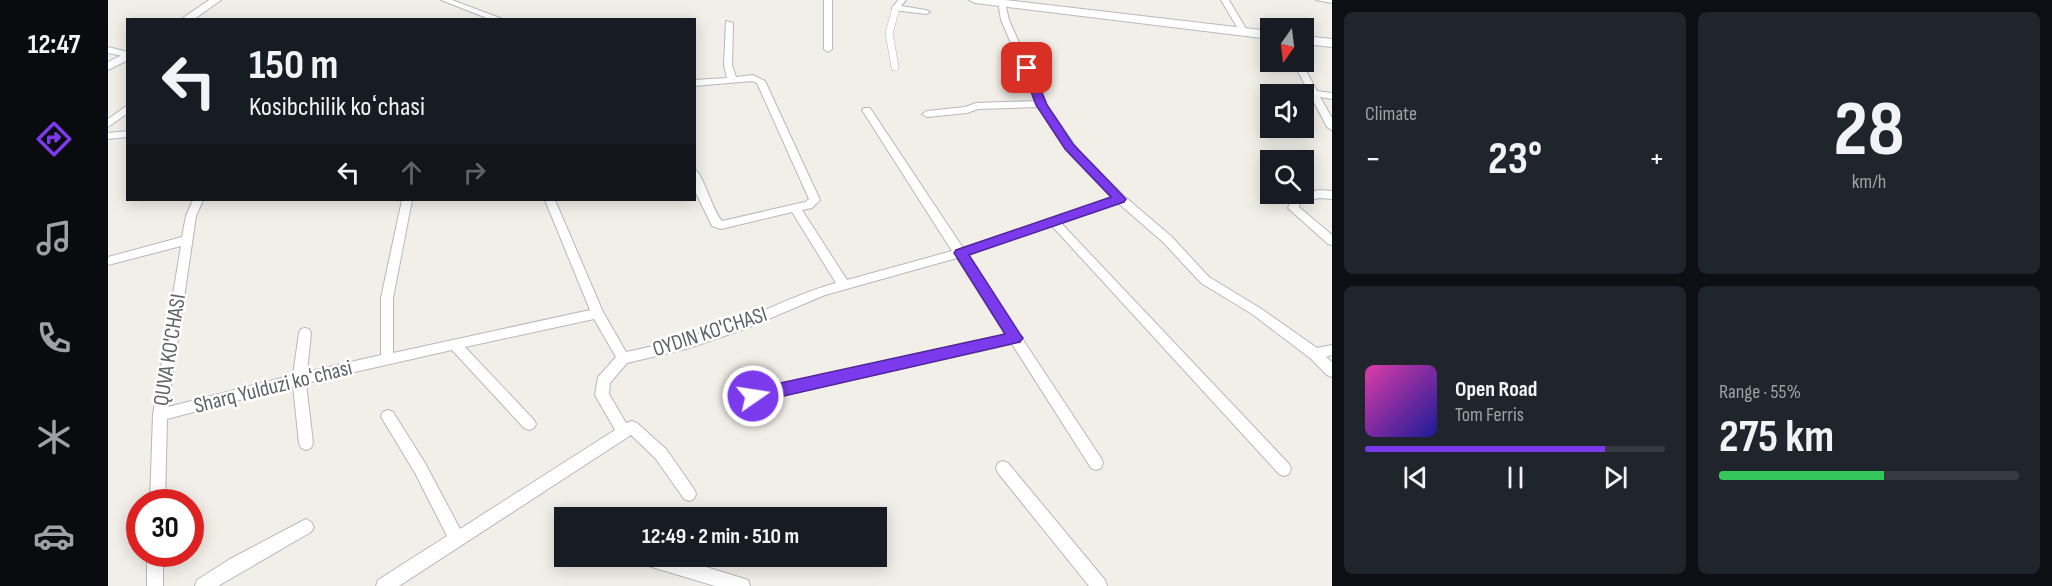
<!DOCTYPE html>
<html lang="en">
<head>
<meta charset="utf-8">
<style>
  body { margin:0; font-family:"Sofia Sans Condensed",sans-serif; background:#20242c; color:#f1f3f6; height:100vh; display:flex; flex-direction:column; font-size:22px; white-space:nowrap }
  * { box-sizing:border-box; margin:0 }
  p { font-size:20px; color:#9ea1a6 }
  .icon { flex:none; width:33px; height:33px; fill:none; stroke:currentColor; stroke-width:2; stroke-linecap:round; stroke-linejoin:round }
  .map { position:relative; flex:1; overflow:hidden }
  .side { display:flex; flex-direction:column; gap:12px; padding:12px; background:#0d0f14; width:720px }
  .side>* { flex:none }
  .hud { position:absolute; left:18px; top:18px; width:570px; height:183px; border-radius:0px; box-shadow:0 3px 15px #0003; background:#171b24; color:#f1f3f6; overflow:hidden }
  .needle { width:39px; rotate:194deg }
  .tools { position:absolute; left:1152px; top:18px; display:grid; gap:12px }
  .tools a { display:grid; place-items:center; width:54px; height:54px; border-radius:0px; background:#171b24; box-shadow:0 3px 15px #0003; font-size:30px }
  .speed { position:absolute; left:18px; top:489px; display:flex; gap:12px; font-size:30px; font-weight:700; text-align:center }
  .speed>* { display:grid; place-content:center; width:78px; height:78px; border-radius:50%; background:#171b24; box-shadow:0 3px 15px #0003; line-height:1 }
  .speed .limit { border:9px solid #d22; background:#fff; color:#111 }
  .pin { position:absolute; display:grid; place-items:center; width:51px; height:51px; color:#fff; margin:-26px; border-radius:12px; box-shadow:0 3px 9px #0006 }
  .me { position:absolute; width:66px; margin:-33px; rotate:77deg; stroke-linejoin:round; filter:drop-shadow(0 0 4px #0008) }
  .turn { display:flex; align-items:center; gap:21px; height:126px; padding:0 24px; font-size:27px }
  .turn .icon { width:78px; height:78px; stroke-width:2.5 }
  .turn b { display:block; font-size:42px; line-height:51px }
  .lanes { display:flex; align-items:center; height:57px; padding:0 24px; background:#0003; justify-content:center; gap:30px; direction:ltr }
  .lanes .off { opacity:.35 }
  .big { font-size:45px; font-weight:700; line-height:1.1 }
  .side .widget { flex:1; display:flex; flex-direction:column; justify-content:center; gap:9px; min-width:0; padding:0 21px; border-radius:9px; background:#20242c }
  .side .dial { align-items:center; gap:0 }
  .dial b { font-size:78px; line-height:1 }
  .song { display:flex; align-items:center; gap:18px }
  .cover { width:72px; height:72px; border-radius:9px; background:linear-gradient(135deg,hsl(320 70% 55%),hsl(240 70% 35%)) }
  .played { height:6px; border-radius:3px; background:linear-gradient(90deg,#7c3aed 80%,#363941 80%) }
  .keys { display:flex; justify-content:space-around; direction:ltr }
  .heat { display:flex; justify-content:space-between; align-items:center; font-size:33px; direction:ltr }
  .charge { height:9px; border-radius:4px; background:linear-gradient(90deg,#34c759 55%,#363941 0) }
  .side .tiles { flex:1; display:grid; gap:12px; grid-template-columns:repeat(2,1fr) }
  .trip { position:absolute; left:446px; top:507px; width:333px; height:60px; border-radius:0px; background:#171b24; box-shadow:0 3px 15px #0003; font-weight:700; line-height:60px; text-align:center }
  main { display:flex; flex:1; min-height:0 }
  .menu { display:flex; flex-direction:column; width:108px; justify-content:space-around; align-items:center; background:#090b0e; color:#9ea1a6 }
  .menu .icon { width:42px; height:42px }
  .menu .active { color:#7c3aed }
  .menu b { font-size:27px; color:#f1f3f6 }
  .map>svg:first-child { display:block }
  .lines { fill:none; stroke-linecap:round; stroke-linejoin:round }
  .pedestrian-casing { stroke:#b5b8bc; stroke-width:8 }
  .minor-casing { stroke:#b5b8bc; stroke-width:2 }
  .tertiary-casing { stroke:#b5b8bc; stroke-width:2 }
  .secondary-casing { stroke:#b6babf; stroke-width:2 }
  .pedestrian { stroke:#fff; stroke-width:7 }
  .minor { fill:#fff; fill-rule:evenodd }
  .tertiary { fill:#fff; fill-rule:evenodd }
  .secondary { fill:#fff; fill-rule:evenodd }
  .route { fill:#7c3aed; stroke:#51269a; stroke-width:1.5 }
  .labels { text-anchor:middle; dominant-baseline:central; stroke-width:5; stroke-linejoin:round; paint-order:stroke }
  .street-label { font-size:22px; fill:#5f6368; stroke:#fff }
</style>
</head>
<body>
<main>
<nav class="menu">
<b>12:47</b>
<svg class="icon active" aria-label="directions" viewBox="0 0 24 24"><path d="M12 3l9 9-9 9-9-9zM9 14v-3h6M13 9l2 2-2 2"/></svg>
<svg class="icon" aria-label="music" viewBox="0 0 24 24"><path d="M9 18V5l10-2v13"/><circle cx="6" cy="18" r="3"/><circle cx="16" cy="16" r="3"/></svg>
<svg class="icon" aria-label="phone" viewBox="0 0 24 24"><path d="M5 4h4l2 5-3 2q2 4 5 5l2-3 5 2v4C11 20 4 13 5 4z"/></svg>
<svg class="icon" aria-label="climate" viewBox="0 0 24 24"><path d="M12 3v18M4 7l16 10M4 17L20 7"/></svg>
<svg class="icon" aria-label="car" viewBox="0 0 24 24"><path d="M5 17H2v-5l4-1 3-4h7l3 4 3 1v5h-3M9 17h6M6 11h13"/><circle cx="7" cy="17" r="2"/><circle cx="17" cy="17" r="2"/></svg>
</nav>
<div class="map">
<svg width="1224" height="586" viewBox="0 0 1224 586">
  <rect width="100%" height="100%" fill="#f1efe8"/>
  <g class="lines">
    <g class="pedestrian-casing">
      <path id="pedestrian" d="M787,67L781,33L788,8"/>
    </g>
    <g class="minor-casing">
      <path id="minor" d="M333,0H344L397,20H384Z
        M716,0H724V49L720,52L716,49Z
        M790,0H798L793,6L818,10L822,12L818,14L785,10L784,8Z
        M1113,0H1121L1140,32L1139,34H1133Z
        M1208,0H1224V3Z
        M890,1L897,3L901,20L939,105L970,150L1016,196L1063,236L1101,277L1152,308L1209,348L1224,345V355L1218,357L1224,362V377L1219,375L1202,358L1144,314L1093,283L1055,242L1010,203L953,223L1181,464L1183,469L1181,474L1176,476L1171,474L944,226L859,255L993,458L995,463L993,468L988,470L983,468L904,344L645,402L640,400L638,396L640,392L645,390L898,335L849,258L717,295L637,329L578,349L519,363L502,383L501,394L518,423L524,421L529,423L558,449L586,489L588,494L586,499L581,501L576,499L548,459L523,435L291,586H268L270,580L339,536L307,473L275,420L273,416L275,412L280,410L285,412L317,463L352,529L507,430L487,395L490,377L508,357L486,319L357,347L426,420L428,424L426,428L421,430L416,428L344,350L198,383L205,443L203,448L198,450L193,448L191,443L185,386L59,419L57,502H42L45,415L73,246L0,265V257L74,237L78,216L85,200H95L88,216L60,407L185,375L191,333L193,329L197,328L201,329L203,333L199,372L273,355V298L294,200H304L285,298V353L482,310L437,200H447L495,312L518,352C556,344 593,335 629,321C662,309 694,292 728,283L684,212L613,229L604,226L586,189V169C595,173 604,210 614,221L697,202L701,199L649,83L644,81L586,86V80L619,78L616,65L618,21L625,23L624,65L628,77L645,75L657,81L712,200L704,208L694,210L739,280L844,251L754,110L756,108H762L855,248L1004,198L962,154L931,107L870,109L859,113L819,117L814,114L819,111L857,107L868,103L928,101L893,20Z
        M0,47L20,52V57L0,53Z
        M1185,62H1193L1209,91L1224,93V99L1212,97L1224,118V130L1219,127Z
        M20,105V113L0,127V119Z
        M20,131V137L0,139V133Z
        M1211,190L1224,191V199L1211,198L1192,203L1191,207L1224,235V245L1220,244L1180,208L1184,197Z
        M895,461L900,463L997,580L999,586H981L890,473L888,468L890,463Z
        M198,519L203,522L206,527L203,532L110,586H87L89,580L122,559Z
        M39,554H55V586H39Z
        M526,556H562L634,578L640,580L642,586H607L534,564L528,562Z"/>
    </g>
    <g class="tertiary-casing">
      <path id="tertiary" d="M101,0H113L85,20H72Z
        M20,52V60L0,70V62Z"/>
    </g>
    <g class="secondary-casing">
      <path id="secondary" d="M861,0H897L1162,31V39L867,3Z
        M1196,36L1224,39V47L1196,44Z"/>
    </g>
    <use href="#pedestrian" class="pedestrian"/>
    <use href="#minor" class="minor"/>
    <use href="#tertiary" class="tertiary"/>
    <use href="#secondary" class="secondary"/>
  </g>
  <path class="route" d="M915,66L924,68L939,105L965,144L1018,199L1016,202L861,255L912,334L915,338L912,342L645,403L640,401L637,396L640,391L645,389L897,334L848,256L846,253L848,250L1003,197L957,149L928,105L914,68Z"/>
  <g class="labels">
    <g class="street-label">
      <text transform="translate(602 332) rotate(-18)">OYDIN KO'CHASI</text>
      <text transform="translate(62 350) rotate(-81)">QUVA KO'CHASI</text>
      <text transform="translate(165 387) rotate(-14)">Sharq Yulduzi koʻchasi</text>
    </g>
  </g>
</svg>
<div class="tools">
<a><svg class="needle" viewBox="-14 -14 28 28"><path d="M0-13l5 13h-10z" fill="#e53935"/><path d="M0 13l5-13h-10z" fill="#9ea1a6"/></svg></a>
<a><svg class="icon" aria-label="sound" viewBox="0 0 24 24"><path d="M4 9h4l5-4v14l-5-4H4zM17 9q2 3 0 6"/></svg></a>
<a><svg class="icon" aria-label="search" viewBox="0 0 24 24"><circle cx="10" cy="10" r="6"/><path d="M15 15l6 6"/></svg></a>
</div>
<div class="speed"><div class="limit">30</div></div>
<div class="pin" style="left:919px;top:68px;background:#d93025"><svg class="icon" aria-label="arrive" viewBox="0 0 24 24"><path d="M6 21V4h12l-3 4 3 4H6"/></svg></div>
<svg class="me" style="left:645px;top:396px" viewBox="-20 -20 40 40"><circle r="17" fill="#7c3aed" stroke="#fff" stroke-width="3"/><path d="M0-11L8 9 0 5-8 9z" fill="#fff"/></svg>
<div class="trip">12:49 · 2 min · 510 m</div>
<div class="hud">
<div class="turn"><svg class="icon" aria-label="left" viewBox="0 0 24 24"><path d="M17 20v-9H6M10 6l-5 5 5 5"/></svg><div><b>150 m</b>Kosibchilik koʻchasi</div></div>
<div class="lanes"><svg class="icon" aria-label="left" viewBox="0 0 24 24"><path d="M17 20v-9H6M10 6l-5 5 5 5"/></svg><svg class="icon off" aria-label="ahead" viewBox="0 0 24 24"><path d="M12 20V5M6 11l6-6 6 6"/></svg><svg class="icon off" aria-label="right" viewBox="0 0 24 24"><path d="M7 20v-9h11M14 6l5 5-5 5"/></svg></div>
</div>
</div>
<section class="side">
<div class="tiles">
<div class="widget"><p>Climate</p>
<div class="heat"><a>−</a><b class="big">23°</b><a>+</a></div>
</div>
<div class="widget dial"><b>28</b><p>km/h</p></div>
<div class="widget">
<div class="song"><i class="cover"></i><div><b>Open Road</b><p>Tom Ferris</p></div></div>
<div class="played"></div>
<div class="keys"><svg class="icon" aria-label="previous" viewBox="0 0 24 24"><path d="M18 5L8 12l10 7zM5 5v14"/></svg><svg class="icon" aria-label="pause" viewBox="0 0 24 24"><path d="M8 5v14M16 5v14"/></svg><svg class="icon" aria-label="next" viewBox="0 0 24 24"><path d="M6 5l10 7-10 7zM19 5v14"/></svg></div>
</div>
<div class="widget"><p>Range · 55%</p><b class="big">275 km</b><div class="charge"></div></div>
</div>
</section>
</main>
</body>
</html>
